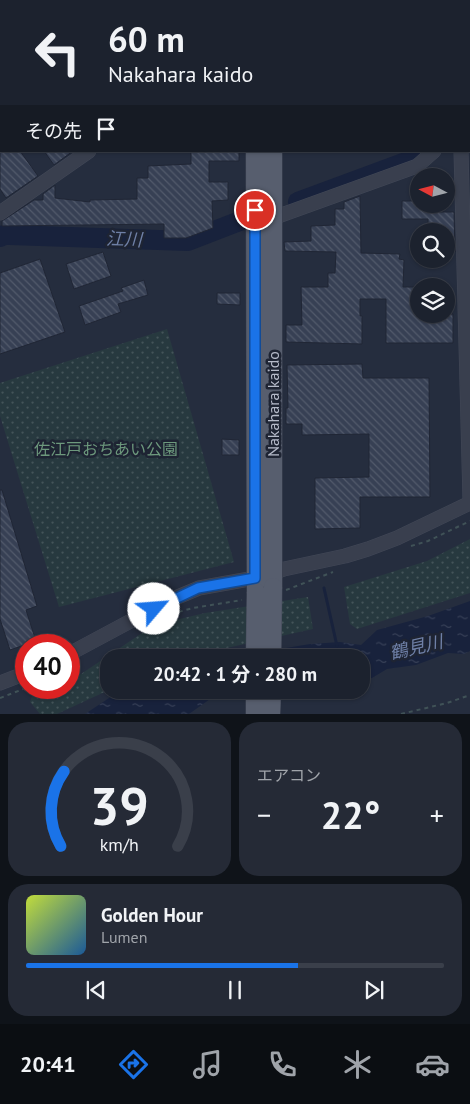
<!DOCTYPE html>
<html lang="ja">
<head>
<meta charset="utf-8">
<style>
  body { margin:0; font-family:"PT Sans","Noto Sans JP",sans-serif; background:#252a36; color:#f1f3f6; height:100vh; display:flex; flex-direction:column; font-size:19px; white-space:nowrap }
  * { box-sizing:border-box; margin:0 }
  p { font-size:16px; color:#a0a4aa }
  .icon { flex:none; width:28px; height:28px; fill:none; stroke:currentColor; stroke-width:2; stroke-linecap:round; stroke-linejoin:round }
  .map { position:relative; height:714px; overflow:hidden }
  .details { display:flex; flex-direction:column; gap:8px; padding:8px; background:#0f1319; flex:1 }
  .details>* { flex:none }
  .hud { position:absolute; left:0px; top:0px; width:470px; height:152px; box-shadow:0 1px 4px #0004,0 0 0 1px #3a3f4a; background:#1c222e; color:#f1f3f6; overflow:hidden }
  .needle { width:32px; rotate:277deg }
  .controls { position:absolute; left:410px; top:168px; display:grid; gap:10px }
  .controls a { display:grid; place-items:center; width:45px; height:45px; border-radius:50%; background:#1c222e; box-shadow:0 1px 4px #0004,0 0 0 1px #3a3f4a; font-size:25px }
  .speed { position:absolute; left:15px; top:634px; display:flex; gap:10px; font-size:25px; font-weight:700; text-align:center }
  .speed>* { display:grid; place-content:center; width:65px; height:65px; border-radius:50%; background:#1c222e; box-shadow:0 1px 4px #0004,0 0 0 1px #3a3f4a; line-height:1 }
  .speed .limit { border:8px solid #d22; background:#fff; color:#111 }
  .pin { position:absolute; display:grid; place-items:center; width:42px; height:42px; color:#fff; margin:-21px; border:2px solid #fff; border-radius:50%; box-shadow:0 1px 5px #0007 }
  .me { position:absolute; width:55px; margin:-28px; rotate:63deg; stroke-linejoin:round; filter:drop-shadow(0 0 4px #0008) }
  .turn { display:flex; align-items:center; gap:18px; height:105px; padding:0 25px; font-size:22px }
  .turn .icon { width:65px; height:65px; stroke-width:2.5 }
  .turn b { display:block; font-size:35px; line-height:42px }
  .then { display:flex; align-items:center; height:48px; padding:0 25px; background:#0003; gap:10px; font-size:19px }
  .big { font-size:38px; font-weight:700; line-height:1.1 }
  .details .widget { flex:1; display:flex; flex-direction:column; justify-content:center; gap:8px; min-width:0; padding:0 18px; border-radius:20px; background:#252a36 }
  .details .dial { align-items:center; gap:0 }
  .dial svg { height:130px; overflow:visible; fill:none; stroke:#3a3f4a; stroke-width:7; stroke-linecap:round; text-anchor:middle }
  .dial text { fill:#f1f3f6; stroke:none }
  .song { display:flex; align-items:center; gap:15px }
  .cover { width:60px; height:60px; border-radius:8px; background:linear-gradient(135deg,hsl(70 70% 55%),hsl(210 70% 35%)) }
  .played { height:5px; border-radius:2px; background:linear-gradient(90deg,#1a73e8 65%,#3a3f4a 65%) }
  .keys { display:flex; justify-content:space-around; direction:ltr }
  .heat { display:flex; justify-content:space-between; align-items:center; font-size:28px; direction:ltr }
  .details .tiles { flex:1; display:grid; gap:8px; grid-template-columns:1fr 1fr }
  .widget:last-child { grid-column:span 2 }
  .trip { position:absolute; left:100px; top:649px; width:270px; height:50px; border-radius:20px; background:#1c222e; box-shadow:0 1px 4px #0004,0 0 0 1px #3a3f4a; font-weight:700; line-height:50px; text-align:center }
  .dock { display:flex; height:80px; justify-content:space-around; align-items:center; background:#0b0e12; color:#a0a4aa }
  .dock .icon { width:35px; height:35px }
  .dock .on { color:#1a73e8 }
  .dock b { font-size:22px; color:#f1f3f6 }
  .map>svg:first-child { display:block }
  .grass { fill:url(#grass-dots) }
  .water { fill:url(#water-ripples) }
  .lines { fill:none; stroke-linecap:round; stroke-linejoin:round }
  .stream { stroke:#18223c; stroke-width:3 }
  .river { stroke:#18223c; stroke-width:20 }
  .building { fill:url(#building-back-hatch); stroke:#202635 }
  .minor-casing { stroke:#424857; stroke-width:15 }
  .major-casing { stroke:#424857; stroke-width:19 }
  .path { stroke:#405257; stroke-width:2; stroke-dasharray:4 4; stroke-linecap:butt }
  .minor { stroke:#393f4e; stroke-width:14 }
  .major { stroke:#575e6e; stroke-width:18 }
  .major-bridge-casing { stroke:#424857; stroke-width:19; stroke-linecap:butt }
  .major-bridge { stroke:#575e6e; stroke-width:18 }
  .route-casing { stroke:#114b97; stroke-width:12 }
  .route { stroke:#1a73e8; stroke-width:9 }
  .labels { text-anchor:middle; dominant-baseline:central; stroke-width:5; stroke-linejoin:round; paint-order:stroke }
  .street-label { font-size:16px; fill:#b5bac9; stroke:#1e2433 }
  .park-label { font-size:16px; fill:#6d997d; stroke:#1e2433 }
  .water-label { font-size:18px; font-style:italic; fill:#6f80a7; stroke:#1e2433 }
</style>
</head>
<body>
<div class="map">
<svg width="470" height="714" viewBox="0 0 470 714">
  <defs>
    <pattern id="grass-dots" width="8" height="8" patternUnits="userSpaceOnUse" patternTransform="scale(1.25)"><rect width="8" height="8" fill="#27393f"/><path d="M2 2h.1M6 6h.1" fill="none" stroke="#445459" stroke-width="1.8" stroke-linecap="round"/></pattern>
    <pattern id="water-ripples" width="26" height="14" patternUnits="userSpaceOnUse" patternTransform="scale(1.25)"><rect width="26" height="14" fill="#18223c"/><path d="M2 4q2-2 4 0t4 0M15 11q2-2 4 0t4 0" fill="none" stroke="#374057"/></pattern>
    <pattern id="building-back-hatch" width="6" height="6" patternUnits="userSpaceOnUse" patternTransform="scale(1.25)"><rect width="6" height="6" fill="#374054"/><path d="M-1 5l2 2M0 0l6 6M5-1l2 2" fill="none" stroke="#525a6b"/></pattern>
  </defs>
  <rect width="100%" height="100%" fill="#252d3e"/>
  <path class="grass" d="M167,329L234,562L59,607L0,416V383Z
    M470,539V593L357,629L350,624L344,587L427,561Z
    M308,597L313,629L186,657L109,658V690L57,714H40L30,702L33,693L45,688H69V677L81,674L154,625L205,613Z"/>
  <path class="water" d="M470,601V651L464,654L448,653L416,665L387,669L372,678L361,680V658H226L310,644L340,642L361,645L377,630L428,616Z
    M121,690H229L213,697L189,714H85Z"/>
  <g class="lines">
    <path class="stream" d="M324,588L337,646"/>
    <path class="river" d="M298,202L417,158L422,151
      M0,237L4,235H10L188,241L245,219"/>
  </g>
  <path class="building" d="M0,151H20L38,176L6,198L0,189Z
    M44,151H73L54,165Z
    M191,151H239V161H209V182H228V200L212,201L213,228L186,238H164V224L2,226V221L34,200H43V194L55,185V198L90,202V200L137,199V178H148V166L191,164Z
    M360,196L361,253L400,254L399,259L404,260L403,287H419V314H453V343H386V299H360V316H362V344L286,342V325H302L301,287H328V273H335L336,252L285,251L284,242L311,241V226L335,225V209H344V202Z
    M402,201H419V204H439V212H454L455,252L446,251V231H428V219H402Z
    M103,252L111,276L74,289L66,264Z
    M40,259L65,332L0,354V273Z
    M144,280L148,295L118,304L121,312L85,325L79,306L123,291L121,288Z
    M217,293H240V305L217,304Z
    M362,364L363,378H429L430,497H360V528L315,529V478L369,477V434L302,435V424H286V408H288L287,365Z
    M222,439L239,440V455H222Z
    M0,490H2L37,606L26,610L36,641L10,650L0,619Z"/>
  <g class="lines">
    <g class="minor-casing">
      <path id="minor" d="M459,0V1
        M315,1L317,0
        M469,97L470,94
        M0,115L1,114
        M461,151L470,500
        M0,213L89,151
        M273,218L417,166L434,151
        M69,654L168,601L199,588L255,578L284,569L345,556L368,549L397,538L470,503
        M0,683L26,673"/>
    </g>
    <g class="major-casing">
      <path id="major" d="M256,1V0
        M273,1V0
        M255,151L256,592
        M273,151V587
        M255,714V690
        M271,714L272,690"/>
    </g>
    <path class="path" d="M411,546L428,541L470,521
      M286,590L333,572
      M171,614L193,608L242,600
      M0,698L26,688
      M401,714L447,703L470,695"/>
    <use href="#minor" class="minor"/>
    <use href="#major" class="major"/>
    <g class="major-bridge-casing">
      <path id="major-bridge" d="M255,658L256,592
        M272,658L273,587"/>
    </g>
    <use href="#major-bridge" class="major-bridge"/>
  </g>
  <g class="lines">
    <g class="route-casing">
      <path id="route" d="M154,609L198,588L255,578V210"/>
    </g>
    <use href="#route" class="route"/>
  </g>
  <g class="labels">
    <g class="street-label">
      <text transform="translate(273 404) rotate(-90)">Nakahara kaido</text>
    </g>
    <g class="park-label">
      <text x="106" y="449">佐江戸おちあい公園</text>
    </g>
    <g class="water-label">
      <text transform="translate(124 239) rotate(2)">江川</text>
      <text transform="translate(416 647) rotate(-13)">鶴見川</text>
    </g>
  </g>
</svg>
<div class="controls">
<a><svg class="needle" viewBox="-14 -14 28 28"><path d="M0-13l5 13h-10z" fill="#e53935"/><path d="M0 13l5-13h-10z" fill="#a0a4aa"/></svg></a>
<a><svg class="icon" aria-label="search" viewBox="0 0 24 24"><circle cx="10" cy="10" r="6"/><path d="M15 15l6 6"/></svg></a>
<a><svg class="icon" aria-label="layers" viewBox="0 0 24 24"><path d="M12 4l9 5-9 5-9-5zM3 14l9 5 9-5"/></svg></a>
</div>
<div class="speed"><div class="limit">40</div></div>
<div class="pin" style="left:255px;top:210px;background:#d93025"><svg class="icon" aria-label="arrive" viewBox="0 0 24 24"><path d="M6 21V4h12l-3 4 3 4H6"/></svg></div>
<svg class="me" style="left:154px;top:609px" viewBox="-20 -20 40 40"><circle r="19" fill="#fff"/><path d="M0-13L10 11 0 6-10 11z" fill="#1a73e8"/></svg>
<div class="trip">20:42 · 1 分 · 280 m</div>
<div class="hud">
<div class="turn"><svg class="icon" aria-label="left" viewBox="0 0 24 24"><path d="M17 20v-9H6M10 6l-5 5 5 5"/></svg><div><b>60 m</b>Nakahara kaido</div></div>
<div class="then">その先<svg class="icon" aria-label="arrive" viewBox="0 0 24 24"><path d="M6 21V4h12l-3 4 3 4H6"/></svg></div>
</div>
</div>
<section class="details">
<div class="tiles">
<div class="widget dial"><svg viewBox="0 0 100 80">
<path d="M14 69A42 42 0 1 1 86 69"/>
<path d="M14 69A42 42 0 0 1 16 23" stroke="#1a73e8"/>
<text x="50" y="56" font-size="32" font-weight="700">39</text>
<text x="50" y="72" font-size="11">km/h</text>
</svg></div>
<div class="widget"><p>エアコン</p>
<div class="heat"><a>−</a><b class="big">22°</b><a>+</a></div>
</div>
<div class="widget">
<div class="song"><i class="cover"></i><div><b>Golden Hour</b><p>Lumen</p></div></div>
<div class="played"></div>
<div class="keys"><svg class="icon" aria-label="previous" viewBox="0 0 24 24"><path d="M18 5L8 12l10 7zM5 5v14"/></svg><svg class="icon" aria-label="pause" viewBox="0 0 24 24"><path d="M8 5v14M16 5v14"/></svg><svg class="icon" aria-label="next" viewBox="0 0 24 24"><path d="M6 5l10 7-10 7zM19 5v14"/></svg></div>
</div>
</div>
</section>
<nav class="dock">
<b>20:41</b>
<svg class="icon on" aria-label="directions" viewBox="0 0 24 24"><path d="M12 3l9 9-9 9-9-9zM9 14v-3h6M13 9l2 2-2 2"/></svg>
<svg class="icon" aria-label="music" viewBox="0 0 24 24"><path d="M9 18V5l10-2v13"/><circle cx="6" cy="18" r="3"/><circle cx="16" cy="16" r="3"/></svg>
<svg class="icon" aria-label="phone" viewBox="0 0 24 24"><path d="M5 4h4l2 5-3 2q2 4 5 5l2-3 5 2v4C11 20 4 13 5 4z"/></svg>
<svg class="icon" aria-label="climate" viewBox="0 0 24 24"><path d="M12 3v18M4 7l16 10M4 17L20 7"/></svg>
<svg class="icon" aria-label="car" viewBox="0 0 24 24"><path d="M5 17H2v-5l4-1 3-4h7l3 4 3 1v5h-3M9 17h6M6 11h13"/><circle cx="7" cy="17" r="2"/><circle cx="17" cy="17" r="2"/></svg>
</nav>
</body>
</html>
